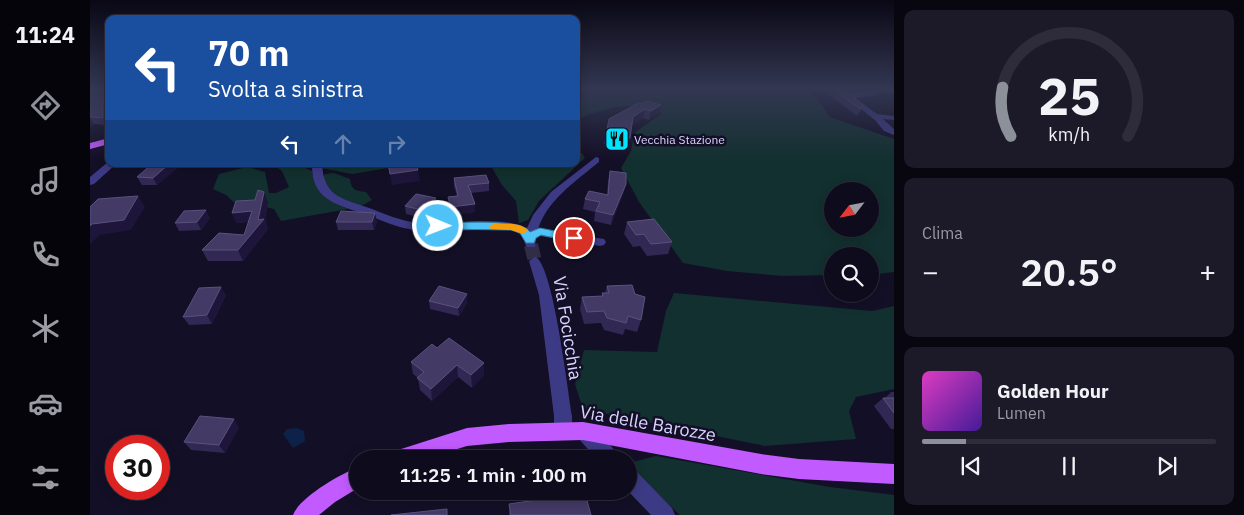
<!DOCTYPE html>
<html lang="it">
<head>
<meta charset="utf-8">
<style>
  body { margin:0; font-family:"IBM Plex Sans",sans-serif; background:#1c1929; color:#f1f3f6; height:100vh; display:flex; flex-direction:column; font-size:19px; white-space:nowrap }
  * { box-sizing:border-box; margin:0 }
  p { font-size:16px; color:#9b9ba3 }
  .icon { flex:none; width:28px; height:28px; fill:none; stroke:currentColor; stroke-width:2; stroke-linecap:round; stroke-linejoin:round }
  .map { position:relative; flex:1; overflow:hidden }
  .details { display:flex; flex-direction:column; gap:10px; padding:10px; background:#08060f; width:350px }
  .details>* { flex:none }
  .hud { position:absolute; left:15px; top:15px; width:475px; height:152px; border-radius:10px; box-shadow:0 2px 12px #0003,0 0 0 1px #2e2b3b; background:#1a4fa0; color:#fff; overflow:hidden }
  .needle { width:32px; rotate:238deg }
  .fabs { position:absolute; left:734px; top:182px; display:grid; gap:10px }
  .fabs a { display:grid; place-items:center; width:55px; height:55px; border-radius:50%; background:#0e0b1c; box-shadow:0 2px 12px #0003,0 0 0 1px #2e2b3b; font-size:25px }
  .speed { position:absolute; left:15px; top:435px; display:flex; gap:10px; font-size:25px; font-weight:700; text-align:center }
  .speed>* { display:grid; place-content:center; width:65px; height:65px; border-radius:50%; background:#0e0b1c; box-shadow:0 2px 12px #0003,0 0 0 1px #2e2b3b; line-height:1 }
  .speed .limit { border:8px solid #d22; background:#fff; color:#111 }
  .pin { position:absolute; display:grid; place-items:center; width:42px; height:42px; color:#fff; margin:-21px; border:2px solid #fff; border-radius:50%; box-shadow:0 1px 5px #0007 }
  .me { position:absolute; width:55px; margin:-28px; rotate:91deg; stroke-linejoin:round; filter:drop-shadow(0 0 4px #0008) }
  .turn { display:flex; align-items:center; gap:18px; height:105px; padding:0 20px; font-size:22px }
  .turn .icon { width:65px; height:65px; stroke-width:2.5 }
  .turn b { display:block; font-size:35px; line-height:42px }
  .lanes { display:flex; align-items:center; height:48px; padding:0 20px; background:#0003; justify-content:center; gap:25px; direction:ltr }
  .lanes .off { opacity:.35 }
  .big { font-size:38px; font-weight:600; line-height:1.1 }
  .details .tile { flex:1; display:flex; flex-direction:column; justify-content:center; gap:8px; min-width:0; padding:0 18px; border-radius:10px; background:#1c1929 }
  .details .dial { align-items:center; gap:0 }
  .dial svg { height:130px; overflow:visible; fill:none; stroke:#2e2b3b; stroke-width:7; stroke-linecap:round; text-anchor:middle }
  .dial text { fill:#f1f3f6; stroke:none }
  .song { display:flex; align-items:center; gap:15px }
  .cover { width:60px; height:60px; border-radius:8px; background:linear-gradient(135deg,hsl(310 70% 55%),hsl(260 70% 35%)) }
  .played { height:5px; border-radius:2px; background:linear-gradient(90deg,#8c9099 15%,#2e2b3b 15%) }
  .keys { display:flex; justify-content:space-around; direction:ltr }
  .heat { display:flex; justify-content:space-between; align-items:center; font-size:28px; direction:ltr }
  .trip { position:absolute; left:259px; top:450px; width:288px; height:50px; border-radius:25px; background:#0e0b1c; box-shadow:0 2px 12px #0003,0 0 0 1px #2e2b3b; font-weight:600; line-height:50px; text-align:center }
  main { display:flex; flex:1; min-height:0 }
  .dock { display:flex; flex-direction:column; width:90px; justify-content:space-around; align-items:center; background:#06040b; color:#9b9ba3 }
  .dock .icon { width:35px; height:35px }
  .dock .selected { color:#8c9099 }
  .dock b { font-size:22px; color:#f1f3f6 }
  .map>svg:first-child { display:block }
  .green { fill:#12302f; fill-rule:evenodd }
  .water { fill:#0c2248 }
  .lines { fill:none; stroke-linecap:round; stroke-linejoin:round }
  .minor-tunnel-far1 { stroke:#312d47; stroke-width:11; stroke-dasharray:11 5; stroke-linecap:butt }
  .minor-tunnel { stroke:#312d47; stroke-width:14; stroke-dasharray:14 7; stroke-linecap:butt }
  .minor { fill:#3d3a85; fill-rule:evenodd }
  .major { fill:#c25bff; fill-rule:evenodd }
  .wall { fill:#312854 }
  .shaded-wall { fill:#1d163a }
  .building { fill:#433a66; stroke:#5a527e }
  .route { fill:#4fc3f7; stroke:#337fa1 }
  .slow { fill:#f59e0b }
  .labels { text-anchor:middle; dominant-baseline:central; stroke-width:5; stroke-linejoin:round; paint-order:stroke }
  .far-poi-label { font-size:12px; fill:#d9d4ff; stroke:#130f26; text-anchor:start }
  .near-street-label { font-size:18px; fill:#d9d4ff; stroke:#130f26 }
</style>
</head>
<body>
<main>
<nav class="dock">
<b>11:24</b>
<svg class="icon selected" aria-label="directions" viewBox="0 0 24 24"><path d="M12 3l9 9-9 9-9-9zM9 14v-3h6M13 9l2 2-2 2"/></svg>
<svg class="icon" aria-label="music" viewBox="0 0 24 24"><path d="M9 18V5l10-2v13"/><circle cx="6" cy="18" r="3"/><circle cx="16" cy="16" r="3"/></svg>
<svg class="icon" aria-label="phone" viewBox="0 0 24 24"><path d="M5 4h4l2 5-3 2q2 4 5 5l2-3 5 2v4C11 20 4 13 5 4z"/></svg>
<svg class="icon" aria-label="climate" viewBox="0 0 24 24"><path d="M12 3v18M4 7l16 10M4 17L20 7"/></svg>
<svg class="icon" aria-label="car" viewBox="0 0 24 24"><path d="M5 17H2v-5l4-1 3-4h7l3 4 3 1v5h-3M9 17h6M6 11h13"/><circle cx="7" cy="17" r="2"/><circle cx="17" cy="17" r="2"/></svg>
<svg class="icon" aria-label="filters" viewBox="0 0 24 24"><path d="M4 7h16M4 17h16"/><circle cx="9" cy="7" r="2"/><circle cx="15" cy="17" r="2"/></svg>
</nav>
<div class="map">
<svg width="804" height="515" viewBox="0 0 804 515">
  <rect width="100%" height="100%" fill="#130f26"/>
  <path class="green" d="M486,89H728L721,91L740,117L804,139V272L780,275V256H742V275L693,276L637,271L593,263L549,202L531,168L541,151L544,133L571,114C555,97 505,110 486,120ZM742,191H780V229H742Z
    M486,151L492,153L495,158L449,201L438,220L429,223L426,201L412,185L401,166V164H486Z
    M182,164H211L213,167L222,171C225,193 240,199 258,209L191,221L184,209L171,206H148L136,195L123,189L129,174L157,167L175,172L179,193H186L199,187L192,171Z
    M231,164H322L262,174L231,168Z
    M244,173L260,179C261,190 266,191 276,192L282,200L271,206C253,200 240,196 233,178L235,174Z
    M584,293L782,311L804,306V389L766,397L759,411L766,439L675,446L493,409L485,384L494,350L567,352L576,311Z
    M566,456L740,487L804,495V515H590L543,471V462Z"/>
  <path class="water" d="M207,428L214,431L215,441L203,448L193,434L197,429Z"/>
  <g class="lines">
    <path class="minor-tunnel-far1" d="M441,244V246"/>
    <path class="minor-tunnel" d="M441,245L445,261"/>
    <path class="minor" d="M779,89H804V93L787,92V95L765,98L787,114L804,116V120L793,119L804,129V135L794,131L785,120L757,98L762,92L781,91Z
      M506,157L509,158V162C486,181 458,199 448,229L514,239L516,242L514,245L510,246L450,236L446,238L445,247H437L431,235L423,230C389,228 353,234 319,229C302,226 287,218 271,213C244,204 221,198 222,164H232C234,195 249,198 276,207C294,213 311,222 331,223C359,225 414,215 437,228L443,215L461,192Z
      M18,162L26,164L4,184L0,185V177Z
      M445,257C463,262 478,393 482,416V431L479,437L473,440L467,437L464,431V416L449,295L439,261Z
      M493,422C506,428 524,446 529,459H507L487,437L484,431L487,425Z
      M538,467L545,470L582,508L585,515H561L538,491Z"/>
    <path class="major" d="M19,138V144L0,149V143Z
      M493,422L671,454L709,459L804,464V484L709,479L671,474L493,440L419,442L377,446L335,459H299L301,452L308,450L377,428L419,424Z
      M268,467V488L245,502L229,515H203C210,497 249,475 268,467Z"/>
  </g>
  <path class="wall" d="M0,89H19V110H17V125L4,124L0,126Z
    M734,89H756L759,93L774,106L770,112L767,116L733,90Z
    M552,104L571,105L569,113L559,120L553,118L542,125L538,147L514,144L519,119Z
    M62,164H92L67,185H52L47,177Z
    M520,171L536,184L533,194L521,225L504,221L505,212L493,209L495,199L517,195L518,181Z
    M364,178L399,183V191L381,193L385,204V212L361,215L359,205L358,197L367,196L364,186Z
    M346,198L347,206L337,219L316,214L315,206Z
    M178,202L175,219L178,229L153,261H118L112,250L154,235L158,222L147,223L142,213Z
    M120,218L111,230L89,231L85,223Z
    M287,221L284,230H248L246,222Z
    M537,222L582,242L578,254L557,256L550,246L543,247L534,234Z
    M517,286L551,320L547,332L535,329L533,335L514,330L511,323L494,324L490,309L492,297L512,296V293H515Z
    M136,295L122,324L99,325L93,317Z
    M339,301L377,303L369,316L340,309Z
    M347,348L394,363V375L382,388L368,377L342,401L330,390L328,378L323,374L321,362Z
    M801,392H804V429H801L784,406L793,398H795Z
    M149,427L135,453L101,450L94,442Z
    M419,504L501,515H419Z"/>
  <path class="shaded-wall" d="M13,103L17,110V125L13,118Z
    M571,105L569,113L559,120L561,111Z
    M555,109L553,118L541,126L543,117Z
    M0,118L4,124L0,126Z
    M79,164H92L67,185L63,178Z
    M328,170L330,181L302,185L300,174Z
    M536,184L533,194L521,225L523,215Z
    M174,192L178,202L175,219L178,229L153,261L148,250L168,220Z
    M48,196L55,207L41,230L10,235L0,244V226Z
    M346,198L347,206L337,219L336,211Z
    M385,204V212L361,215V207Z
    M116,210L120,218L111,230L107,222Z
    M162,211L166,221L147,223L142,213Z
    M285,213L287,221L284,230L282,222Z
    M131,287L136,295L122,324L117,315Z
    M377,294V303L369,316L368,308Z
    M394,363V375L382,388L381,375Z
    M367,365L368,377L342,401L341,389Z
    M144,419L149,427L135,453L129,445Z"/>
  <path class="building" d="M0,89H19V103H13V118L0,117Z
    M742,89H756L759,93L774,106L770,109Z
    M557,101L571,105L561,111L555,109L543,117L540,138L516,135L519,119L548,103L552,104Z
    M62,164H79L63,178L47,177Z
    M298,164H326L328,170L300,174Z
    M520,171L536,173V184L523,215L506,211L510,202L495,199L499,191L518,195Z
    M396,175L399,183L378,185L385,204L361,207L358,197L368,196L364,178Z
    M168,190L174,192L168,220L174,219L148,250H112L129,233L154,235L162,211L142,213L146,201L165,200Z
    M326,194L346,198L336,211L315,206Z
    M48,196L34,220L2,224L0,226V207L8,199Z
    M116,210L107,222L85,223L94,211Z
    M251,211L285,213L282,222H246Z
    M564,219L582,242L561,244L554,234L546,235L537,222Z
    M542,285L545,294L555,297L551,320L538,316L536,323L517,318L514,311L497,312L492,297L513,296L512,293H519L517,286Z
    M349,286L377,294L368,308L339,301Z
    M131,287L117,315L93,317L109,288Z
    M359,338L394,363L381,375L367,365L341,389L327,378L334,372L321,362L342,344L347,348Z
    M793,398H804V413Z
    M110,416L144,419L129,445L94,442Z
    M495,493L501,515H421L419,504Z
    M357,509V515H301Z"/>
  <linearGradient id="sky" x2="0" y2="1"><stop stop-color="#0a0815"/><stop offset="0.55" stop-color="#333752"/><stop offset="1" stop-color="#333752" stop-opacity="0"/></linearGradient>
  <rect width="804" height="161" fill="url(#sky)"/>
  <path class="route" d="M348,223C366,223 431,218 440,232L450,228L484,235L490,238L484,242L451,235L446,238L444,243H436L430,233L421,230L344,229L343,226Z"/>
  <path class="slow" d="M404,224C416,224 429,222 438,230L433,234L421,230L401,229L399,227L401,225Z"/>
  <defs>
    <g id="restaurant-square" transform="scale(1.25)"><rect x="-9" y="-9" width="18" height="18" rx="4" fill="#00e5ff" stroke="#130f26"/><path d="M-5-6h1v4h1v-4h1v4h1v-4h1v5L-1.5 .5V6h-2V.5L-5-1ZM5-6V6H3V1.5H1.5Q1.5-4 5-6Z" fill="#111"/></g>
  </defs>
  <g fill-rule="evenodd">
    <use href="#restaurant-square" x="527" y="139"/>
  </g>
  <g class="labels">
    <g class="far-poi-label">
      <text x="544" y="139">Vecchia Stazione</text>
    </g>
    <g class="near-street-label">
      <text transform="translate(478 328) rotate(81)">Via Focicchia</text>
      <text transform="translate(558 423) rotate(10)">Via delle Barozze</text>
    </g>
  </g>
</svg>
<div class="fabs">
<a><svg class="needle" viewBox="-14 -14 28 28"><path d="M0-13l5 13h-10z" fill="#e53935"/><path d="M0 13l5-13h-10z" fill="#9b9ba3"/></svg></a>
<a><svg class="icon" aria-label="search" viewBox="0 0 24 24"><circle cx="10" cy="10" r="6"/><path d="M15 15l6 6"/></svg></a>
</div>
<div class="speed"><div class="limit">30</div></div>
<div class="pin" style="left:484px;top:238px;background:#d93025"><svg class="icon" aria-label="arrive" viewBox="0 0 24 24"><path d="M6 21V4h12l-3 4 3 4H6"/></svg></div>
<svg class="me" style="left:348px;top:226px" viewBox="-20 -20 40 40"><circle r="17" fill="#4fc3f7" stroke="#fff" stroke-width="3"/><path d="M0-11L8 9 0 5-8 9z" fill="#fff"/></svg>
<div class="trip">11:25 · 1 min · 100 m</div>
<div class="hud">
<div class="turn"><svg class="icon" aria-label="left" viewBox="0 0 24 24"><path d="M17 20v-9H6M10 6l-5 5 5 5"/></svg><div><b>70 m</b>Svolta a sinistra</div></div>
<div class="lanes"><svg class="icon" aria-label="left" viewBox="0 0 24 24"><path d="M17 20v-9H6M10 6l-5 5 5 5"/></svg><svg class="icon off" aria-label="ahead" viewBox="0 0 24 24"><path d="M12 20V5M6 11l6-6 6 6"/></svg><svg class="icon off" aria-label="right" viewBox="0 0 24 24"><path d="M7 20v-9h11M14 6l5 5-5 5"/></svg></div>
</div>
</div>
<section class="details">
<div class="tile dial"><svg viewBox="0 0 100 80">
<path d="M14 69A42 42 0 1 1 86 69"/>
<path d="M14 69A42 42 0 0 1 9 39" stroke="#8c9099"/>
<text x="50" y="56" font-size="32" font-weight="700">25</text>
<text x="50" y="72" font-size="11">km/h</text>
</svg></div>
<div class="tile"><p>Clima</p>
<div class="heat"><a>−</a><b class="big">20.5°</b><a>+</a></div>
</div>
<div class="tile">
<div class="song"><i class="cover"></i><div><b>Golden Hour</b><p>Lumen</p></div></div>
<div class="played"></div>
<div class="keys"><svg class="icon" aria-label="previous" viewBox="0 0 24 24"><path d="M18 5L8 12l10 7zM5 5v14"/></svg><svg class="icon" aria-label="pause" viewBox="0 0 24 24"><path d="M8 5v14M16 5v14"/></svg><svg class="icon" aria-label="next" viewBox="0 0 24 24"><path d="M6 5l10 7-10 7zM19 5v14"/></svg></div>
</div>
</section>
</main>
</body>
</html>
